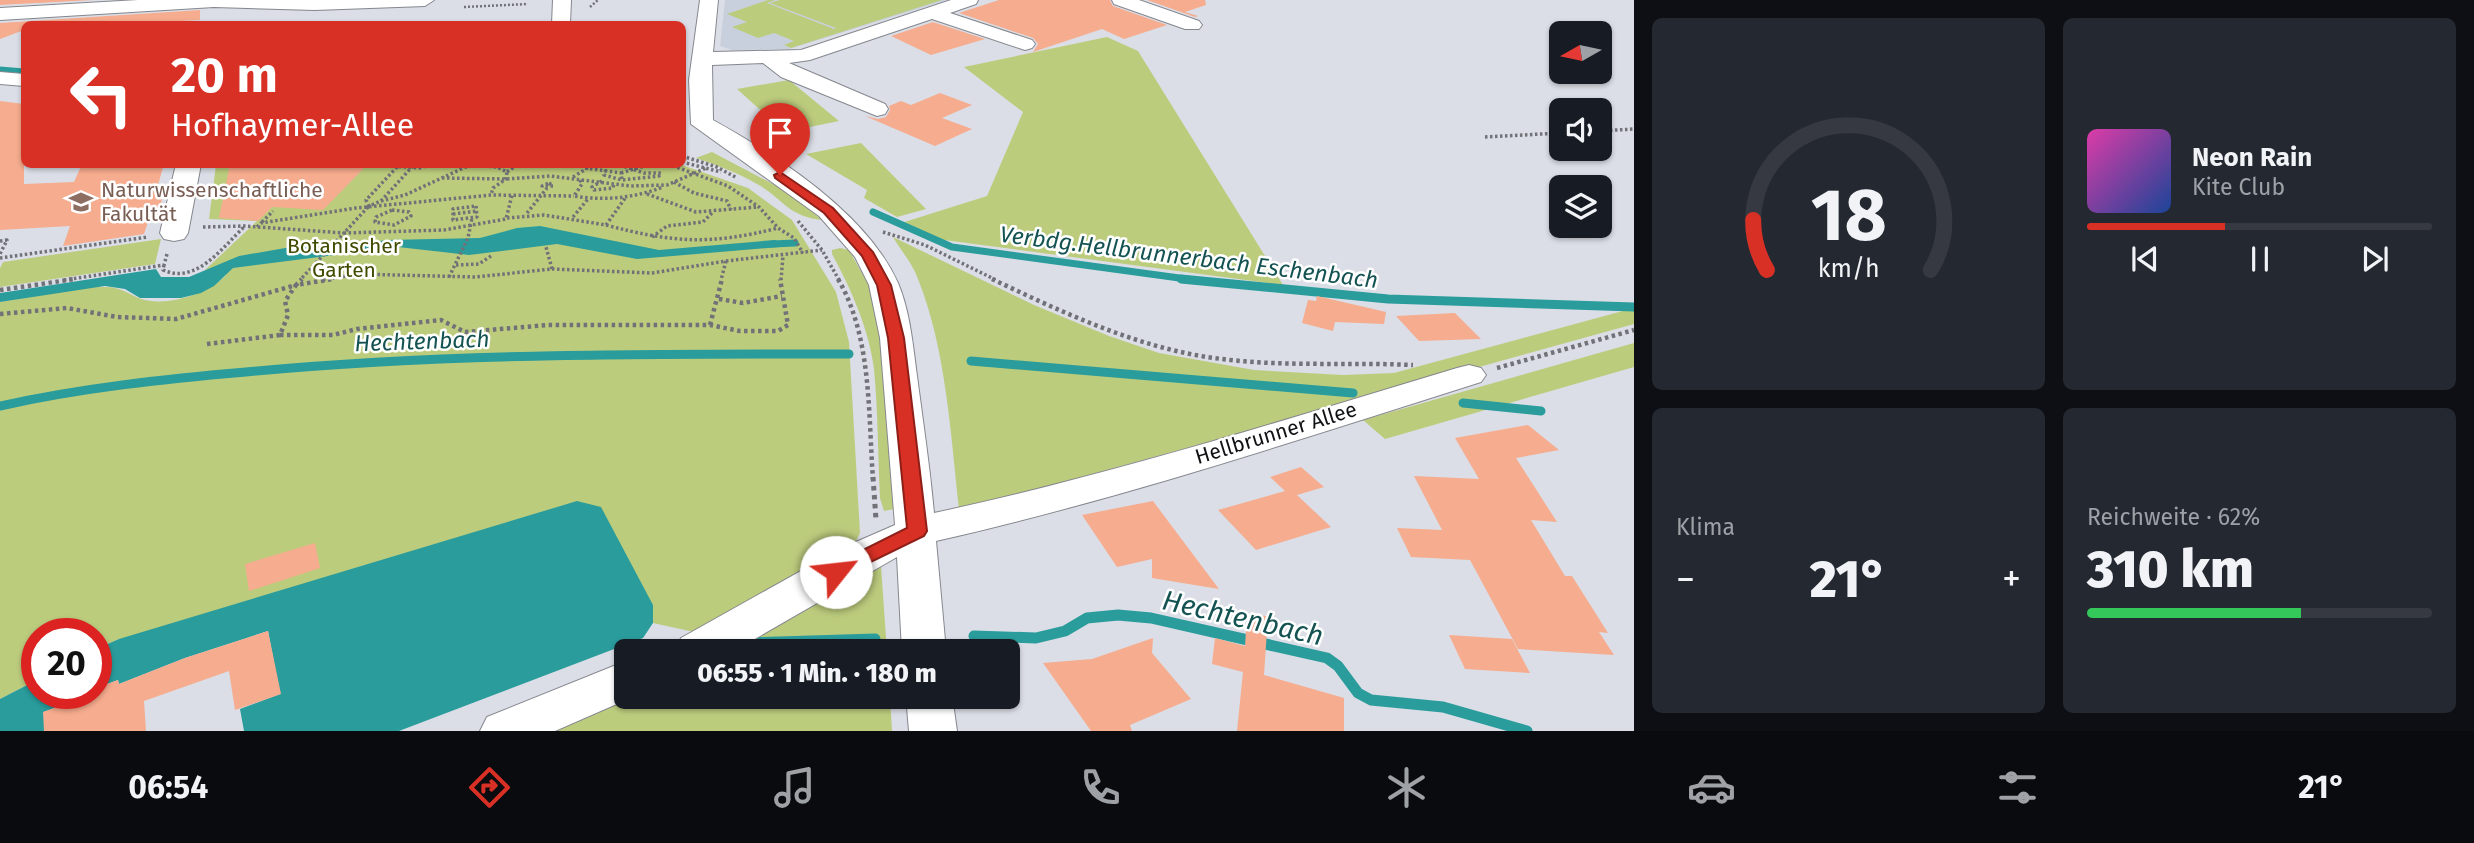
<!DOCTYPE html>
<html lang="de">
<head>
<meta charset="utf-8">
<style>
  body { margin:0; font-family:"Fira Sans",sans-serif; background:#242831; color:#f1f3f6; height:100vh; display:flex; flex-direction:column; font-size:26px; white-space:nowrap }
  * { box-sizing:border-box; margin:0 }
  p { font-size:23px; color:#9ea1a6 }
  .icon { flex:none; width:38px; height:38px; fill:none; stroke:currentColor; stroke-width:2; stroke-linecap:round; stroke-linejoin:round }
  .map { position:relative; flex:1; overflow:hidden }
  .drawer { display:flex; flex-direction:column; gap:18px; padding:18px; background:#0d0f14; width:840px }
  .drawer>* { flex:none }
  .guide { position:absolute; left:21px; top:21px; width:665px; height:147px; border-radius:10px; box-shadow:0 2px 5px #0004; background:#d93025; color:#fff; overflow:hidden }
  .needle { width:46px; rotate:261deg }
  .fabs { position:absolute; left:1549px; top:21px; display:grid; gap:14px }
  .fabs a { display:grid; place-items:center; width:63px; height:63px; border-radius:10px; background:#171b24; box-shadow:0 2px 5px #0004; font-size:35px }
  .speed { position:absolute; left:21px; top:618px; display:flex; gap:14px; font-size:35px; font-weight:700; text-align:center }
  .speed>* { display:grid; place-content:center; width:91px; height:91px; border-radius:50%; background:#171b24; box-shadow:0 2px 5px #0004; line-height:1 }
  .speed .limit { border:10px solid #d22; background:#fff; color:#111 }
  .pin { position:absolute; display:grid; place-items:center; width:60px; height:60px; color:#fff; margin:-72px -30px; border-radius:50% 50% 50% 0; rotate:-45deg; box-shadow:0 0 7px #0007 }
  .pin .icon { rotate:45deg }
  .me { position:absolute; width:77px; margin:-38px; rotate:61deg; stroke-linejoin:round; filter:drop-shadow(0 0 5px #0008) }
  .turn { display:flex; align-items:center; gap:24px; height:147px; padding:0 35px; font-size:32px }
  .turn .icon { width:91px; height:91px; stroke-width:2.5 }
  .turn b { display:block; font-size:49px; line-height:60px }
  .big { font-size:52px; font-weight:800; line-height:1.1 }
  .drawer .widget { flex:1; display:flex; flex-direction:column; justify-content:center; gap:10px; min-width:0; padding:0 24px; border-radius:10px; background:#242831 }
  .drawer .dial { align-items:center; gap:0 }
  .dial svg { height:182px; overflow:visible; fill:none; stroke:#363941; stroke-width:7; stroke-linecap:round; text-anchor:middle }
  .dial text { fill:#f1f3f6; stroke:none }
  .song { display:flex; align-items:center; gap:21px }
  .cover { width:84px; height:84px; border-radius:10px; background:linear-gradient(135deg,hsl(320 70% 55%),hsl(220 70% 35%)) }
  .played { height:7px; border-radius:4px; background:linear-gradient(90deg,#d93025 40%,#363941 40%) }
  .keys { display:flex; justify-content:space-around; direction:ltr }
  .heat { display:flex; justify-content:space-between; align-items:center; font-size:38px; direction:ltr }
  .charge { height:10px; border-radius:5px; background:linear-gradient(90deg,#34c759 62%,#363941 0) }
  .drawer .tiles { flex:1; display:grid; gap:18px; grid-template-columns:repeat(2,1fr) }
  .trip { position:absolute; left:614px; top:639px; width:406px; height:70px; border-radius:10px; background:#171b24; box-shadow:0 2px 5px #0004; font-weight:800; line-height:70px; text-align:center }
  .tabs { display:flex; height:112px; justify-content:space-around; align-items:center; background:#090b0e; color:#9ea1a6 }
  .tabs .icon { width:49px; height:49px }
  .tabs .current { color:#d93025 }
  .tabs b { font-size:32px; color:#f1f3f6 }
  main { display:flex; flex:1; min-height:0 }
  .map>svg:first-child { display:block }
  .built { fill:#c9d0dd }
  .green { fill:#bccc7d }
  .water { fill:#2a9c9c }
  .lines { fill:none; stroke-linecap:round; stroke-linejoin:round }
  .stream-far3 { stroke:#2a9c9c; stroke-width:5 }
  .stream-far2 { stroke:#2a9c9c; stroke-width:7 }
  .stream-far1 { stroke:#2a9c9c; stroke-width:9 }
  .stream { stroke:#2a9c9c; stroke-width:11 }
  .building { fill:#f6ac8e }
  .minor-casing { stroke:#84878e; stroke-width:2 }
  .path-far3 { stroke:#717278; stroke-width:2.5; stroke-dasharray:2 2; stroke-linecap:butt }
  .path-far2 { stroke:#717278; stroke-width:3.5; stroke-dasharray:2.5 2.5; stroke-linecap:butt }
  .path-far1 { stroke:#717278; stroke-width:4.5; stroke-dasharray:3.5 3.5; stroke-linecap:butt }
  .path { stroke:#717278; stroke-width:5; stroke-dasharray:4.5 4.5; stroke-linecap:butt }
  .minor { fill:#fff; fill-rule:evenodd }
  .route { fill:#d93025; stroke:#8d1f18; stroke-width:2 }
  .labels { text-anchor:middle; dominant-baseline:central; stroke-width:5; stroke-linejoin:round; paint-order:stroke }
  .education-label { font-size:21px; fill:#785e54; stroke:#fff; text-anchor:start }
  .park-label { font-size:21px; fill:#414b00; stroke:#fff }
  .street-label { font-size:21px; fill:#101114; stroke:#fff }
  .water-label { font-size:23px; font-style:italic; fill:#155353; stroke:#fff }
  .near-water-label { font-size:28px; font-style:italic; fill:#155353; stroke:#fff }
</style>
</head>
<body>
<main>
<div class="map">
<svg width="1634" height="731" viewBox="0 0 1634 731">
  <rect width="100%" height="100%" fill="#dbdee6"/>
  <path class="built" d="M725,0H947L789,49L732,50L720,46Z"/>
  <path class="green" d="M768,0H775L767,3L834,29L836,28L770,3L780,0H942L791,48L784,45L794,41L774,33L758,38L732,27L747,22L727,14Z
    M1107,37L1138,51L1283,285L944,240L895,225L987,196L1023,112L964,67Z
    M789,80L839,121L785,132L737,89Z
    M861,143L926,209L897,217L864,198L867,190L806,154Z
    M712,152L786,191L822,220C787,216 784,199 757,184C738,173 717,165 696,158Z
    M679,164L748,188L792,220L836,292L849,342L860,533L855,543L703,634L653,623V605L119,639L96,649V634H37V680L0,699V302C32,297 76,286 106,287C121,287 128,294 141,299C167,307 208,294 226,275L205,270L257,221L209,219L216,165Z
    M893,237L1034,305L1109,336L1159,353L1254,370L1343,375L1394,373L1634,308V324L1060,483L960,518C951,441 947,351 918,279C913,264 901,251 893,237Z
    M161,239L155,264L0,287V268L3,262Z
    M840,248L849,250L869,286L881,333L894,509L884,511L880,498C878,456 878,412 874,369C869,329 851,289 832,254V250Z
    M1634,343V367L1385,439L1363,420Z
    M870,563L881,567L887,651H721Z
    M626,690V696L890,697L892,731H529Z"/>
  <path class="water" d="M540,226L659,250L775,240L783,244L780,247L637,259L557,244L469,255L398,247L233,268L214,286L201,293L181,298H140L125,289L105,286L0,302V293L156,269L161,277H189L239,256L291,247H335L387,240L480,238L517,228Z
    M577,501L601,507L653,605V623L643,638L399,731H244L240,709L280,694L268,631L185,658L119,684L118,680L96,688V649L119,639Z
    M37,680V693H92L44,712V731H0V699Z"/>
  <g class="lines">
    <path class="stream-far3" d="M0,69L24,71"/>
    <path class="stream-far2" d="M873,212L952,247L1194,280
      M772,244L795,243"/>
    <path class="stream-far1" d="M1181,279L1388,299L1634,307
      M971,361L1353,393
      M1463,403L1541,411
      M0,406C81,388 164,379 246,372C447,353 648,354 849,354"/>
    <path class="stream" d="M974,636L1036,638L1065,631L1087,618L1118,615L1151,618L1327,658L1338,666L1358,693L1371,700L1443,707L1527,731
      M745,643L875,639"/>
  </g>
  <path class="building" d="M0,0H93L0,5Z
    M999,0H1110L1113,6L1167,25L1124,39L1102,29L1033,52L1038,44L1033,38L959,13Z
    M1147,0H1205L1206,5L1185,12L1198,16L1195,17Z
    M200,10V20L120,24H24V30L0,39V23Z
    M933,22L985,39L931,55L891,36Z
    M940,93L972,105L942,118L972,129L935,146L865,116L878,119L886,117L890,110L889,106L901,101L911,105Z
    M0,101L24,104V184L74,182L82,164H164L158,185L166,184L157,218L149,219L144,234L63,246L70,226L0,230Z
    M230,164H368L323,210L272,207L258,221L219,218Z
    M1317,296L1386,312L1384,324L1335,322L1333,331L1302,323L1308,300L1316,301Z
    M1455,313L1481,339L1419,341L1396,316Z
    M1528,425L1559,450L1516,458L1557,522L1531,520L1565,576H1572L1608,633L1599,632L1614,655L1518,649L1470,560L1411,557L1397,528L1442,530L1414,476L1479,479L1455,438Z
    M1301,467L1324,487L1297,495L1331,527L1256,550L1218,510L1285,491L1270,477Z
    M1153,501L1219,589L1152,578V559L1117,567L1082,515Z
    M315,543L320,568L249,591L245,564Z
    M1247,615L1268,616L1264,675L1344,698V731H1237L1243,672L1212,664L1215,638L1245,646Z
    M268,631L281,694L235,710L229,671L144,701L146,731H44L43,712L96,693V688L118,680L119,684L185,658Z
    M1449,635L1512,639L1530,673L1465,669Z
    M1153,638L1152,653L1191,699L1130,725L1132,731H1091L1043,663L1092,659Z"/>
  <g class="lines">
    <g class="minor-casing">
      <path id="minor" d="M138,0H434L425,6L315,10L214,7L0,20V8Z
        M553,0H571L570,24H552Z
        M700,0H718L713,52L801,50L951,0H978L976,4L950,13L1032,40L1035,44L1032,48L1025,50L932,19L810,60L789,63L885,104L888,109L885,114L877,116L781,77L763,63L712,65L713,120C778,156 867,214 898,283C910,311 913,346 917,376C923,422 930,467 934,513C1111,475 1284,420 1457,368L1469,365L1481,368L1486,375L1481,382C1301,439 1121,499 936,541L946,651H902L897,557L734,651H675L681,638L842,548L895,525L880,338L869,285L855,257L819,216L691,124L689,80Z
        M1112,0H1139L1199,21L1202,25L1199,29H1185L1114,4Z
        M0,72L24,74V86L0,84Z
        M176,164H201L188,233L184,239L174,241L164,239L160,233Z
        M626,661V696H635L555,731H480L487,717Z
        M906,696H952L957,731H909Z"/>
    </g>
    <path class="path-far3" d="M464,7L528,4
      M590,7L598,0"/>
    <path class="path-far2" d="M1600,131L1634,129
      M1485,137L1561,133
      M682,156L717,167L737,178
      M682,162L721,172
      M387,164L386,166L423,168L426,164
      M456,164L469,165
      M668,164L728,186L759,207L778,228L794,238L803,253
      M397,167L366,200L369,206L381,201L412,167
      M585,168L621,173L622,180
      M606,170L604,175L622,180L659,176L661,173H644L617,164
      M507,172L518,164
      M621,173L651,164
      M573,177L594,164
      M442,178L506,179L550,176L630,186L667,185L706,168
      M580,180L582,184L574,196C605,201 634,198 663,187
      M602,181L592,187L594,190L613,188L614,183
      M674,182L694,193L727,201L731,210
      M549,183L553,186H542Z
      M647,194L696,212L758,207
      M381,201L405,195L470,165L497,167L507,172L506,179L493,188L491,195
      M476,206L477,217L453,220V209Z
      M368,207L344,233L444,230L506,219L512,195
      M392,210L409,212L411,216L394,225L375,222L376,217Z
      M527,213L547,188
      M453,214L477,211
      M573,217L588,199
      M507,218L544,215L606,225L626,197
      M798,221L822,250L839,280
      M262,222L273,211
      M606,225C673,243 711,245 778,228
      M203,227L244,226L344,233L300,280
      M257,227L261,223L356,208L491,195L574,196
      M883,232L925,245L996,280
      M652,237L667,226L703,222L712,213
      M0,241L7,240L0,254
      M0,258L148,237
      M726,261L822,250
      M164,265L163,270C196,285 222,248 244,227
      M456,265L479,264L491,256
      M552,269L652,273L726,261L721,280
      M449,277L468,238L472,218
      M64,280L164,265L167,254
      M323,280L358,274L475,277L552,269L546,247
      M781,280L783,256"/>
    <path class="path-far1" d="M838,279C872,337 868,413 873,479
      M992,279C1064,313 1142,350 1222,359C1285,367 1349,362 1413,365
      M0,290L75,279
      M719,299L743,303L782,296
      M0,314L67,308L117,317L176,319L296,285L302,279
      M710,325L722,279
      M280,335H333L357,329L441,320L465,332L548,325H710L740,331H778L788,325L780,279
      M207,344L280,335L288,315L285,301L296,285L333,279
      M1497,368L1634,330"/>
    <path class="path" d="M873,477L876,520"/>
    <use href="#minor" class="minor"/>
  </g>
  <path class="route" d="M780,172L833,208L873,252L891,285L904,338L927,531L924,536L836,579L829,577L826,572L829,567L907,528L888,338L877,285L862,256L824,213L775,178L774,175Z"/>
  <defs>
    <g id="university-bare" transform="scale(1.89)"><path d="M0-5L7-2L0 1L-7-2ZM-4 1L0 2.5L4 1V4Q0 6-4 4Z" fill="#8d6e63" stroke="#fff" stroke-width="2.5" paint-order="stroke"/></g>
  </defs>
  <g fill-rule="evenodd">
    <use href="#university-bare" x="81" y="202"/>
  </g>
  <g class="labels">
    <g class="education-label">
      <text x="101" y="190">Naturwissenschaftliche<tspan x="101" dy="24">Fakultät</tspan></text>
    </g>
    <g class="park-label">
      <text x="344" y="246">Botanischer<tspan x="344" dy="24">Garten</tspan></text>
    </g>
    <g class="street-label">
      <text transform="translate(1276 433) rotate(-17)">Hellbrunner Allee</text>
    </g>
    <g class="water-label">
      <text transform="translate(1189 257) rotate(7)">Verbdg.Hellbrunnerbach Eschenbach</text>
      <text transform="translate(422 341) rotate(-2)">Hechtenbach</text>
    </g>
    <g class="near-water-label">
      <text transform="translate(1243 618) rotate(13)">Hechtenbach</text>
    </g>
  </g>
</svg>
<div class="fabs">
<a><svg class="needle" viewBox="-14 -14 28 28"><path d="M0-13l5 13h-10z" fill="#e53935"/><path d="M0 13l5-13h-10z" fill="#9ea1a6"/></svg></a>
<a><svg class="icon" aria-label="sound" viewBox="0 0 24 24"><path d="M4 9h4l5-4v14l-5-4H4zM17 9q2 3 0 6"/></svg></a>
<a><svg class="icon" aria-label="layers" viewBox="0 0 24 24"><path d="M12 4l9 5-9 5-9-5zM3 14l9 5 9-5"/></svg></a>
</div>
<div class="speed"><div class="limit">20</div></div>
<div class="pin" style="left:780px;top:175px;background:#d93025"><svg class="icon" aria-label="arrive" viewBox="0 0 24 24"><path d="M6 21V4h12l-3 4 3 4H6"/></svg></div>
<svg class="me" style="left:836px;top:572px" viewBox="-20 -20 40 40"><circle r="19" fill="#fff"/><path d="M0-13L10 11 0 6-10 11z" fill="#d93025"/></svg>
<div class="trip">06:55 · 1 Min. · 180 m</div>
<div class="guide">
<div class="turn"><svg class="icon" aria-label="left" viewBox="0 0 24 24"><path d="M17 20v-9H6M10 6l-5 5 5 5"/></svg><div><b>20 m</b>Hofhaymer-Allee</div></div>
</div>
</div>
<section class="drawer">
<div class="tiles">
<div class="widget dial"><svg viewBox="0 0 100 80">
<path d="M14 69A42 42 0 1 1 86 69"/>
<path d="M14 69A42 42 0 0 1 8 47" stroke="#d93025"/>
<text x="50" y="56" font-size="32" font-weight="700">18</text>
<text x="50" y="72" font-size="11">km/h</text>
</svg></div>
<div class="widget">
<div class="song"><i class="cover"></i><div><b>Neon Rain</b><p>Kite Club</p></div></div>
<div class="played"></div>
<div class="keys"><svg class="icon" aria-label="previous" viewBox="0 0 24 24"><path d="M18 5L8 12l10 7zM5 5v14"/></svg><svg class="icon" aria-label="pause" viewBox="0 0 24 24"><path d="M8 5v14M16 5v14"/></svg><svg class="icon" aria-label="next" viewBox="0 0 24 24"><path d="M6 5l10 7-10 7zM19 5v14"/></svg></div>
</div>
<div class="widget"><p>Klima</p>
<div class="heat"><a>−</a><b class="big">21°</b><a>+</a></div>
</div>
<div class="widget"><p>Reichweite · 62%</p><b class="big">310 km</b><div class="charge"></div></div>
</div>
</section>
</main>
<nav class="tabs">
<b>06:54</b>
<svg class="icon current" aria-label="directions" viewBox="0 0 24 24"><path d="M12 3l9 9-9 9-9-9zM9 14v-3h6M13 9l2 2-2 2"/></svg>
<svg class="icon" aria-label="music" viewBox="0 0 24 24"><path d="M9 18V5l10-2v13"/><circle cx="6" cy="18" r="3"/><circle cx="16" cy="16" r="3"/></svg>
<svg class="icon" aria-label="phone" viewBox="0 0 24 24"><path d="M5 4h4l2 5-3 2q2 4 5 5l2-3 5 2v4C11 20 4 13 5 4z"/></svg>
<svg class="icon" aria-label="climate" viewBox="0 0 24 24"><path d="M12 3v18M4 7l16 10M4 17L20 7"/></svg>
<svg class="icon" aria-label="car" viewBox="0 0 24 24"><path d="M5 17H2v-5l4-1 3-4h7l3 4 3 1v5h-3M9 17h6M6 11h13"/><circle cx="7" cy="17" r="2"/><circle cx="17" cy="17" r="2"/></svg>
<svg class="icon" aria-label="filters" viewBox="0 0 24 24"><path d="M4 7h16M4 17h16"/><circle cx="9" cy="7" r="2"/><circle cx="15" cy="17" r="2"/></svg>
<b>21°</b>
</nav>
</body>
</html>
